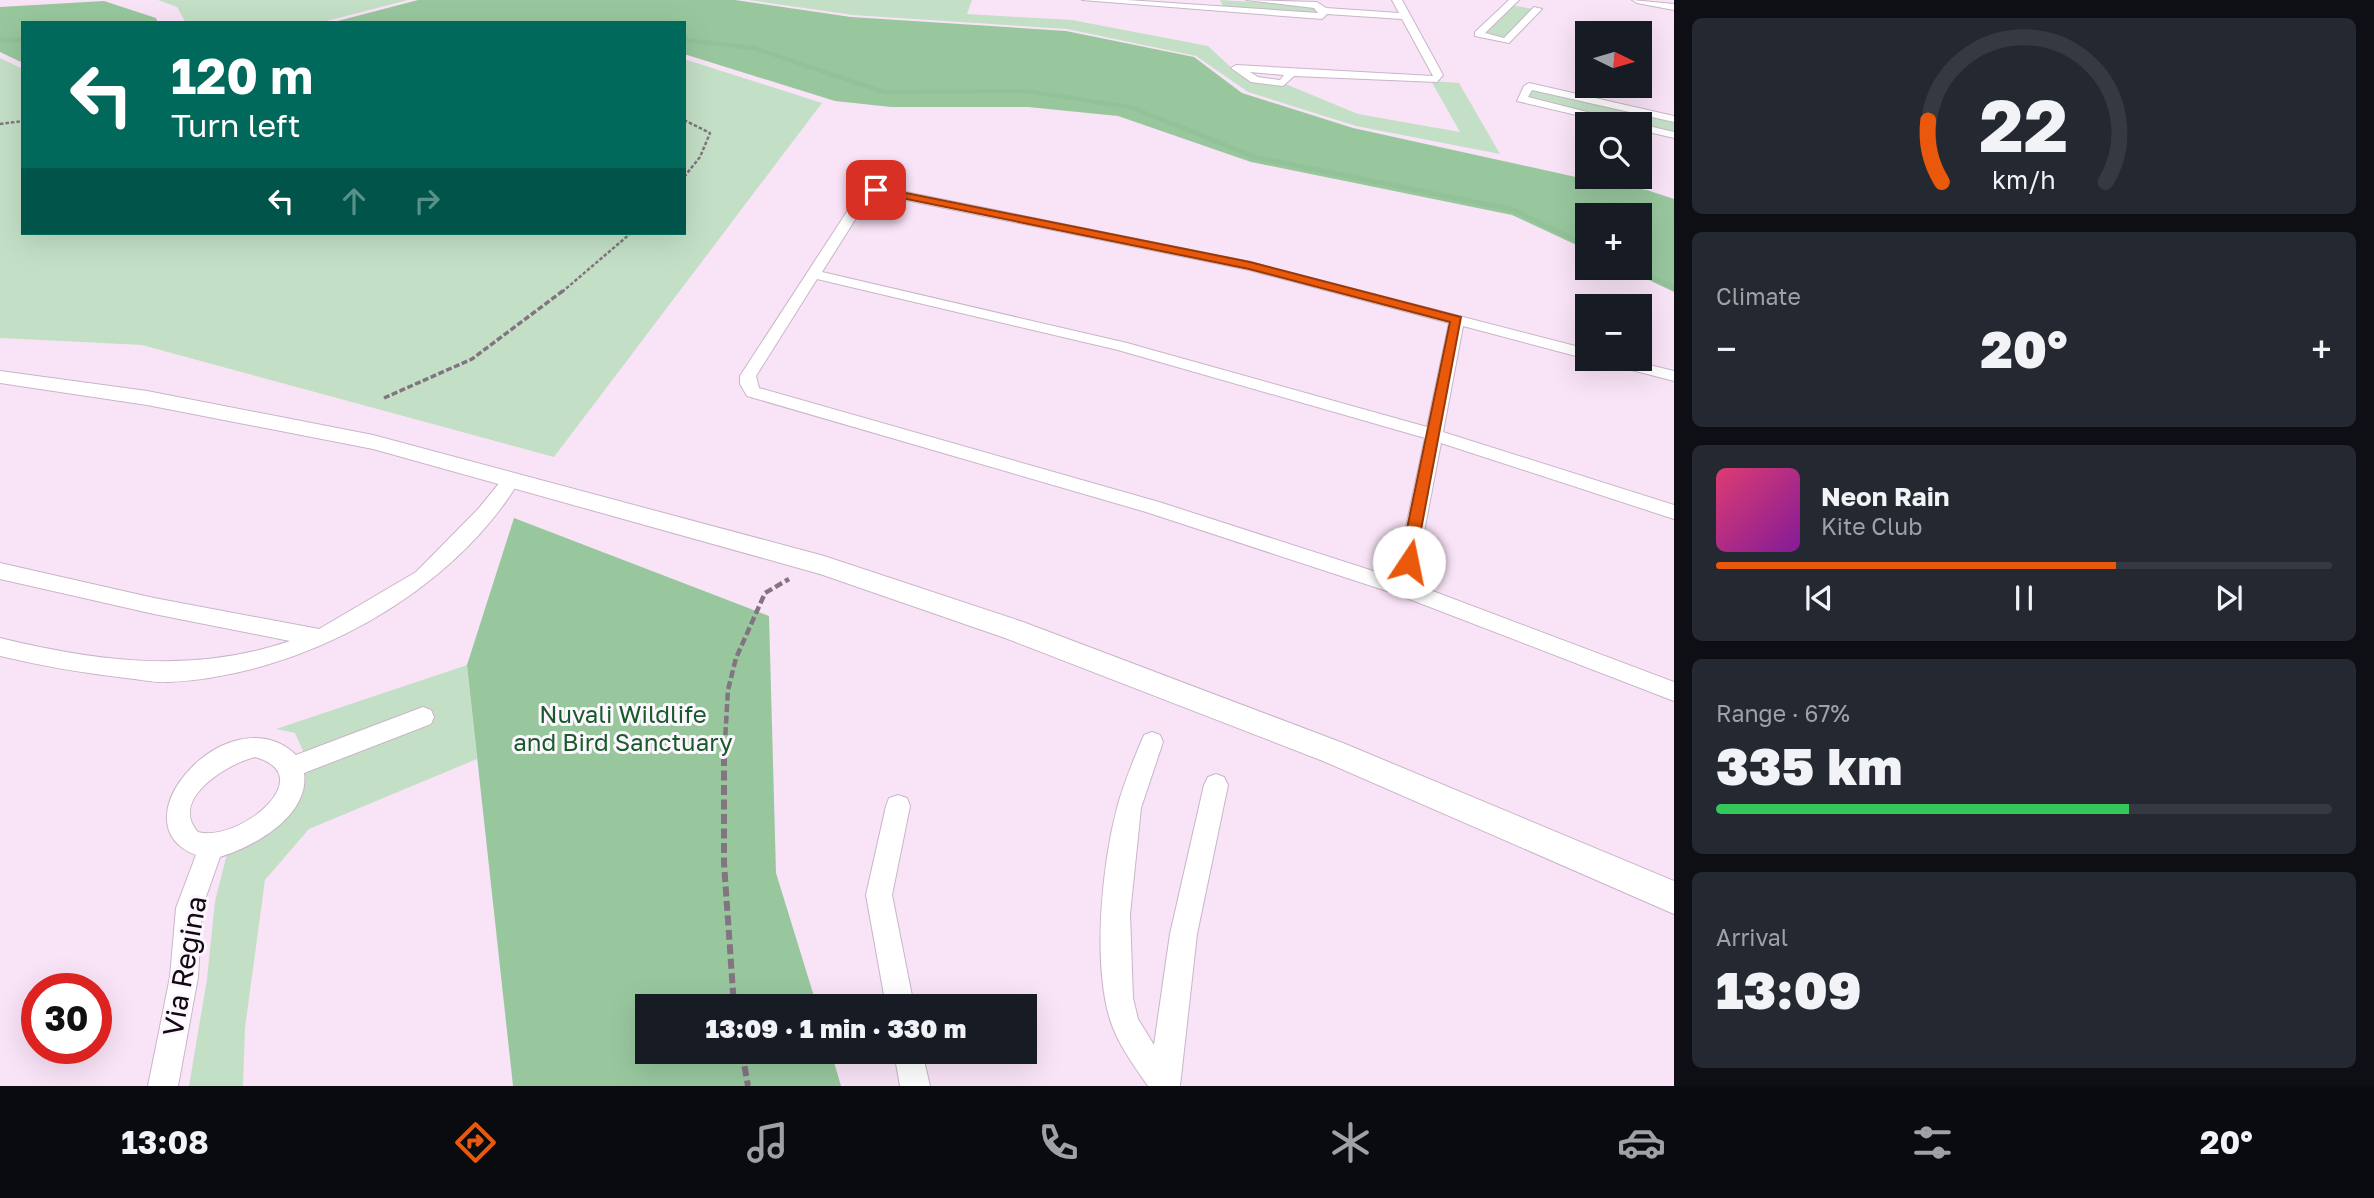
<!DOCTYPE html>
<html lang="en">
<head>
<meta charset="utf-8">
<style>
  body { margin:0; font-family:"Golos Text",sans-serif; background:#242831; color:#f1f3f6; height:100vh; display:flex; flex-direction:column; font-size:26px; white-space:nowrap }
  * { box-sizing:border-box; margin:0 }
  p { font-size:23px; color:#9ea1a6 }
  .icon { flex:none; width:38px; height:38px; fill:none; stroke:currentColor; stroke-width:2; stroke-linecap:round; stroke-linejoin:round }
  .map { position:relative; flex:1; overflow:hidden }
  .drawer { display:flex; flex-direction:column; gap:18px; padding:18px; background:#0d0f14; width:700px }
  .drawer>* { flex:none }
  .top-card { position:absolute; left:21px; top:21px; width:665px; height:214px; border-radius:0px; box-shadow:0 7px 28px #0002; background:#00695c; color:#fff; overflow:hidden }
  .needle { width:46px; rotate:95deg }
  .tools { position:absolute; left:1575px; top:21px; display:grid; gap:14px }
  .tools a { display:grid; place-items:center; width:77px; height:77px; border-radius:0px; background:#171b24; box-shadow:0 7px 28px #0002; font-size:35px }
  .speed { position:absolute; left:21px; top:973px; display:flex; gap:14px; font-size:35px; font-weight:700; text-align:center }
  .speed>* { display:grid; place-content:center; width:91px; height:91px; border-radius:50%; background:#171b24; box-shadow:0 7px 28px #0002; line-height:1 }
  .speed .limit { border:10px solid #d22; background:#fff; color:#111 }
  .pin { position:absolute; display:grid; place-items:center; width:60px; height:60px; color:#fff; margin:-30px; border-radius:14px; box-shadow:0 4px 10px #0006 }
  .me { position:absolute; width:77px; margin:-38px; rotate:11deg; stroke-linejoin:round; filter:drop-shadow(0 0 5px #0008) }
  .turn { display:flex; align-items:center; gap:24px; height:147px; padding:0 35px; font-size:32px }
  .turn .icon { width:91px; height:91px; stroke-width:2.5 }
  .turn b { display:block; font-size:49px; line-height:60px }
  .lanes { display:flex; align-items:center; height:66px; padding:0 35px; background:#0003; justify-content:center; gap:35px; direction:ltr }
  .lanes .off { opacity:.35 }
  .big { font-size:52px; font-weight:800; line-height:1.1 }
  .drawer .widget { flex:1; display:flex; flex-direction:column; justify-content:center; gap:10px; min-width:0; padding:0 24px; border-radius:10px; background:#242831 }
  .drawer .dial { align-items:center; gap:0 }
  .dial svg { height:182px; overflow:visible; fill:none; stroke:#363941; stroke-width:7; stroke-linecap:round; text-anchor:middle }
  .dial text { fill:#f1f3f6; stroke:none }
  .song { display:flex; align-items:center; gap:21px }
  .cover { width:84px; height:84px; border-radius:10px; background:linear-gradient(135deg,hsl(340 70% 55%),hsl(290 70% 35%)) }
  .played { height:7px; border-radius:4px; background:linear-gradient(90deg,#ea580c 65%,#363941 65%) }
  .keys { display:flex; justify-content:space-around; direction:ltr }
  .heat { display:flex; justify-content:space-between; align-items:center; font-size:38px; direction:ltr }
  .charge { height:10px; border-radius:5px; background:linear-gradient(90deg,#34c759 67%,#363941 0) }
  .trip { position:absolute; left:635px; top:994px; width:402px; height:70px; border-radius:0px; background:#171b24; box-shadow:0 7px 28px #0002; font-weight:800; line-height:70px; text-align:center }
  .dock { display:flex; height:112px; justify-content:space-around; align-items:center; background:#090b0e; color:#9ea1a6 }
  .dock .icon { width:49px; height:49px }
  .dock .on { color:#ea580c }
  .dock b { font-size:32px; color:#f1f3f6 }
  main { display:flex; flex:1; min-height:0 }
  .map>svg:first-child { display:block }
  .green { fill:#c3e0c6 }
  .forest { fill:#98c79e }
  .lines { fill:none; stroke-linecap:round; stroke-linejoin:round }
  .stream-far1 { stroke:#93c299; stroke-width:4.5 }
  .stream { stroke:#93c299; stroke-width:5 }
  .minor-casing { stroke:#c9b5c8; stroke-width:2 }
  .tertiary-casing { stroke:#c9b5c8; stroke-width:2 }
  .path-far3 { stroke:#827481; stroke-width:2.5; stroke-dasharray:3.5 2; stroke-linecap:butt }
  .path-far2 { stroke:#827481; stroke-width:3.5; stroke-dasharray:6 2.5; stroke-linecap:butt }
  .path-far1 { stroke:#827481; stroke-width:4.5; stroke-dasharray:8 3.5; stroke-linecap:butt }
  .path { stroke:#827481; stroke-width:6; stroke-dasharray:10 4.5; stroke-linecap:butt }
  .minor { fill:#fff; fill-rule:evenodd }
  .tertiary { fill:#fff; fill-rule:evenodd }
  .route { fill:#ea580c; stroke:#983908; stroke-width:2 }
  .labels { text-anchor:middle; dominant-baseline:central; stroke-width:6; stroke-linejoin:round; paint-order:stroke }
  .park-label { font-size:24px; fill:#165b29; stroke:#fef6fe }
  .near-street-label { font-size:28px; fill:#100910; stroke:#fef6fe }
</style>
</head>
<body>
<main>
<div class="map">
<svg width="1674" height="1086" viewBox="0 0 1674 1086">
  <rect width="100%" height="100%" fill="#f9e4f7"/>
  <path class="green" d="M158,0H408L319,23H186L177,7Z
    M749,0H972L967,14L1072,20L1208,46L1236,72L1283,83L1358,114L1460,132L1431,81L1459,83L1500,154L1356,126L1248,92L1196,56L1067,29L853,15Z
    M1220,0L1313,6L1317,14L1225,9Z
    M1512,5L1533,9L1503,39L1482,34Z
    M0,58L23,69V233H684V59L822,103L554,457L142,345L0,338Z
    M1534,89L1674,121V132L1528,98Z
    M467,665L477,759L309,829L265,880L245,1028L243,1086H189L207,979L215,901L229,846L308,762L295,733L276,729Z"/>
  <path class="forest" d="M418,0H735L851,17L1066,31L1194,57L1242,93L1353,128L1594,181L1647,190L1674,199V292L1624,268H1640V215H1587V250L1512,215L1251,162L1118,116L1028,107H891L835,101L684,54V23H330Z
    M104,1L156,18L158,23H23V63L0,52V7Z
    M514,518L769,616L776,873L817,1006H648V1052H831L841,1086H513L467,665Z"/>
  <g class="lines">
    <path class="stream-far1" d="M0,40H23
      M684,40L754,48L884,92L1025,91L1130,107L1185,129"/>
    <path class="stream" d="M1181,127L1254,157L1514,210L1587,246
      M1632,268L1674,288"/>
    <g class="minor-casing">
      <path id="minor" d="M1082,0H1127L1318,13L1314,8L1246,0L1317,2L1326,8L1399,13L1392,0H1402L1443,75L1437,82L1294,76L1283,86L1251,82L1231,68L1236,65L1433,76L1402,19L1327,14L1322,19ZM1250,72L1284,75L1280,80L1258,77Z
        M1509,0H1519L1485,33L1504,38L1534,7L1542,9L1509,43L1475,36V32Z
        M1632,0L1674,4V10L1637,3Z
        M1529,83L1674,116V122L1532,90L1528,97L1634,124H1615L1517,101L1524,86Z
        M1637,124H1640L1674,132V138L1640,130Z
        M876,186L1250,262L1587,349V359L1463,326L1443,432L1674,505V519L1441,443L1414,584L1674,682V701L1396,594L1146,512L747,396L740,384V376L861,190ZM876,194L1249,270L1449,323L1427,427L1127,343L822,272L870,196ZM817,279L1118,350L1425,438L1395,578L1159,502L759,388L756,376Z
        M1599,359H1625L1674,371V381L1601,362Z
        M511,474L520,480C451,595 301,676 168,682C154,683 139,679 126,678C83,673 42,666 0,656V638C98,662 193,674 290,641L154,614L0,579V563L154,598L319,629L416,572L479,508L505,476Z
        M423,707L431,710L434,717L431,724L304,773C310,816 253,847 220,857L202,908L198,977L178,1086H148L170,977L176,908L196,855C112,823 230,692 296,755ZM255,757C322,776 238,843 198,832C168,799 229,763 255,757Z
        M1152,732L1160,735L1163,742L1141,808L1130,914L1133,998L1138,1019L1154,1045L1170,934L1204,785L1208,777L1216,774L1224,777L1228,785L1197,934L1180,1086H1148C1133,1064 1116,1042 1109,1016C1093,959 1102,865 1117,808C1123,785 1132,764 1141,742L1144,735Z
        M898,795L907,798L910,806L892,895L914,1006H886L866,895L886,806L889,798Z
        M894,1052H922L930,1086H900Z"/>
    </g>
    <g class="tertiary-casing">
      <path id="tertiary" d="M0,371L147,391L373,435L824,556L1023,622L1343,743L1674,881V914L1323,761L1005,638L820,574L373,449L147,405L0,383Z"/>
    </g>
    <path class="path-far3" d="M684,120L710,133L700,157L684,177
      M0,124L23,121
      M562,292L631,233"/>
    <path class="path-far2" d="M384,398L472,359L564,290"/>
    <path class="path-far1" d="M724,758L728,690L736,658L765,593L789,579"/>
    <path class="path" d="M724,756V863L734,1006
      M742,1052L748,1086"/>
    <use href="#minor" class="minor"/>
    <use href="#tertiary" class="tertiary"/>
  </g>
  <path class="route" d="M876,187L1250,262L1461,317L1414,567H1403L1400,562L1450,322L1249,269L872,192V188Z"/>
  <g class="labels">
    <g class="park-label">
      <text x="623" y="713">Nuvali Wildlife<tspan x="623" dy="28">and Bird Sanctuary</tspan></text>
    </g>
    <g class="near-street-label">
      <text transform="translate(184 966) rotate(-80)">Via Regina</text>
    </g>
  </g>
</svg>
<div class="tools">
<a><svg class="needle" viewBox="-14 -14 28 28"><path d="M0-13l5 13h-10z" fill="#e53935"/><path d="M0 13l5-13h-10z" fill="#9ea1a6"/></svg></a>
<a><svg class="icon" aria-label="search" viewBox="0 0 24 24"><circle cx="10" cy="10" r="6"/><path d="M15 15l6 6"/></svg></a>
<a>+</a>
<a>−</a>
</div>
<div class="speed"><div class="limit">30</div></div>
<div class="pin" style="left:876px;top:190px;background:#d93025"><svg class="icon" aria-label="arrive" viewBox="0 0 24 24"><path d="M6 21V4h12l-3 4 3 4H6"/></svg></div>
<svg class="me" style="left:1409px;top:562px" viewBox="-20 -20 40 40"><circle r="19" fill="#fff"/><path d="M0-13L10 11 0 6-10 11z" fill="#ea580c"/></svg>
<div class="trip">13:09 · 1 min · 330 m</div>
<div class="top-card">
<div class="turn"><svg class="icon" aria-label="left" viewBox="0 0 24 24"><path d="M17 20v-9H6M10 6l-5 5 5 5"/></svg><div><b>120 m</b>Turn left</div></div>
<div class="lanes"><svg class="icon" aria-label="left" viewBox="0 0 24 24"><path d="M17 20v-9H6M10 6l-5 5 5 5"/></svg><svg class="icon off" aria-label="ahead" viewBox="0 0 24 24"><path d="M12 20V5M6 11l6-6 6 6"/></svg><svg class="icon off" aria-label="right" viewBox="0 0 24 24"><path d="M7 20v-9h11M14 6l5 5-5 5"/></svg></div>
</div>
</div>
<section class="drawer">
<div class="widget dial"><svg viewBox="0 0 100 80">
<path d="M14 69A42 42 0 1 1 86 69"/>
<path d="M14 69A42 42 0 0 1 8 42" stroke="#ea580c"/>
<text x="50" y="56" font-size="32" font-weight="700">22</text>
<text x="50" y="72" font-size="11">km/h</text>
</svg></div>
<div class="widget"><p>Climate</p>
<div class="heat"><a>−</a><b class="big">20°</b><a>+</a></div>
</div>
<div class="widget">
<div class="song"><i class="cover"></i><div><b>Neon Rain</b><p>Kite Club</p></div></div>
<div class="played"></div>
<div class="keys"><svg class="icon" aria-label="previous" viewBox="0 0 24 24"><path d="M18 5L8 12l10 7zM5 5v14"/></svg><svg class="icon" aria-label="pause" viewBox="0 0 24 24"><path d="M8 5v14M16 5v14"/></svg><svg class="icon" aria-label="next" viewBox="0 0 24 24"><path d="M6 5l10 7-10 7zM19 5v14"/></svg></div>
</div>
<div class="widget"><p>Range · 67%</p><b class="big">335 km</b><div class="charge"></div></div>
<div class="widget"><p>Arrival</p><b class="big">13:09</b></div>
</section>
</main>
<nav class="dock">
<b>13:08</b>
<svg class="icon on" aria-label="directions" viewBox="0 0 24 24"><path d="M12 3l9 9-9 9-9-9zM9 14v-3h6M13 9l2 2-2 2"/></svg>
<svg class="icon" aria-label="music" viewBox="0 0 24 24"><path d="M9 18V5l10-2v13"/><circle cx="6" cy="18" r="3"/><circle cx="16" cy="16" r="3"/></svg>
<svg class="icon" aria-label="phone" viewBox="0 0 24 24"><path d="M5 4h4l2 5-3 2q2 4 5 5l2-3 5 2v4C11 20 4 13 5 4z"/></svg>
<svg class="icon" aria-label="climate" viewBox="0 0 24 24"><path d="M12 3v18M4 7l16 10M4 17L20 7"/></svg>
<svg class="icon" aria-label="car" viewBox="0 0 24 24"><path d="M5 17H2v-5l4-1 3-4h7l3 4 3 1v5h-3M9 17h6M6 11h13"/><circle cx="7" cy="17" r="2"/><circle cx="17" cy="17" r="2"/></svg>
<svg class="icon" aria-label="filters" viewBox="0 0 24 24"><path d="M4 7h16M4 17h16"/><circle cx="9" cy="7" r="2"/><circle cx="15" cy="17" r="2"/></svg>
<b>20°</b>
</nav>
</body>
</html>
